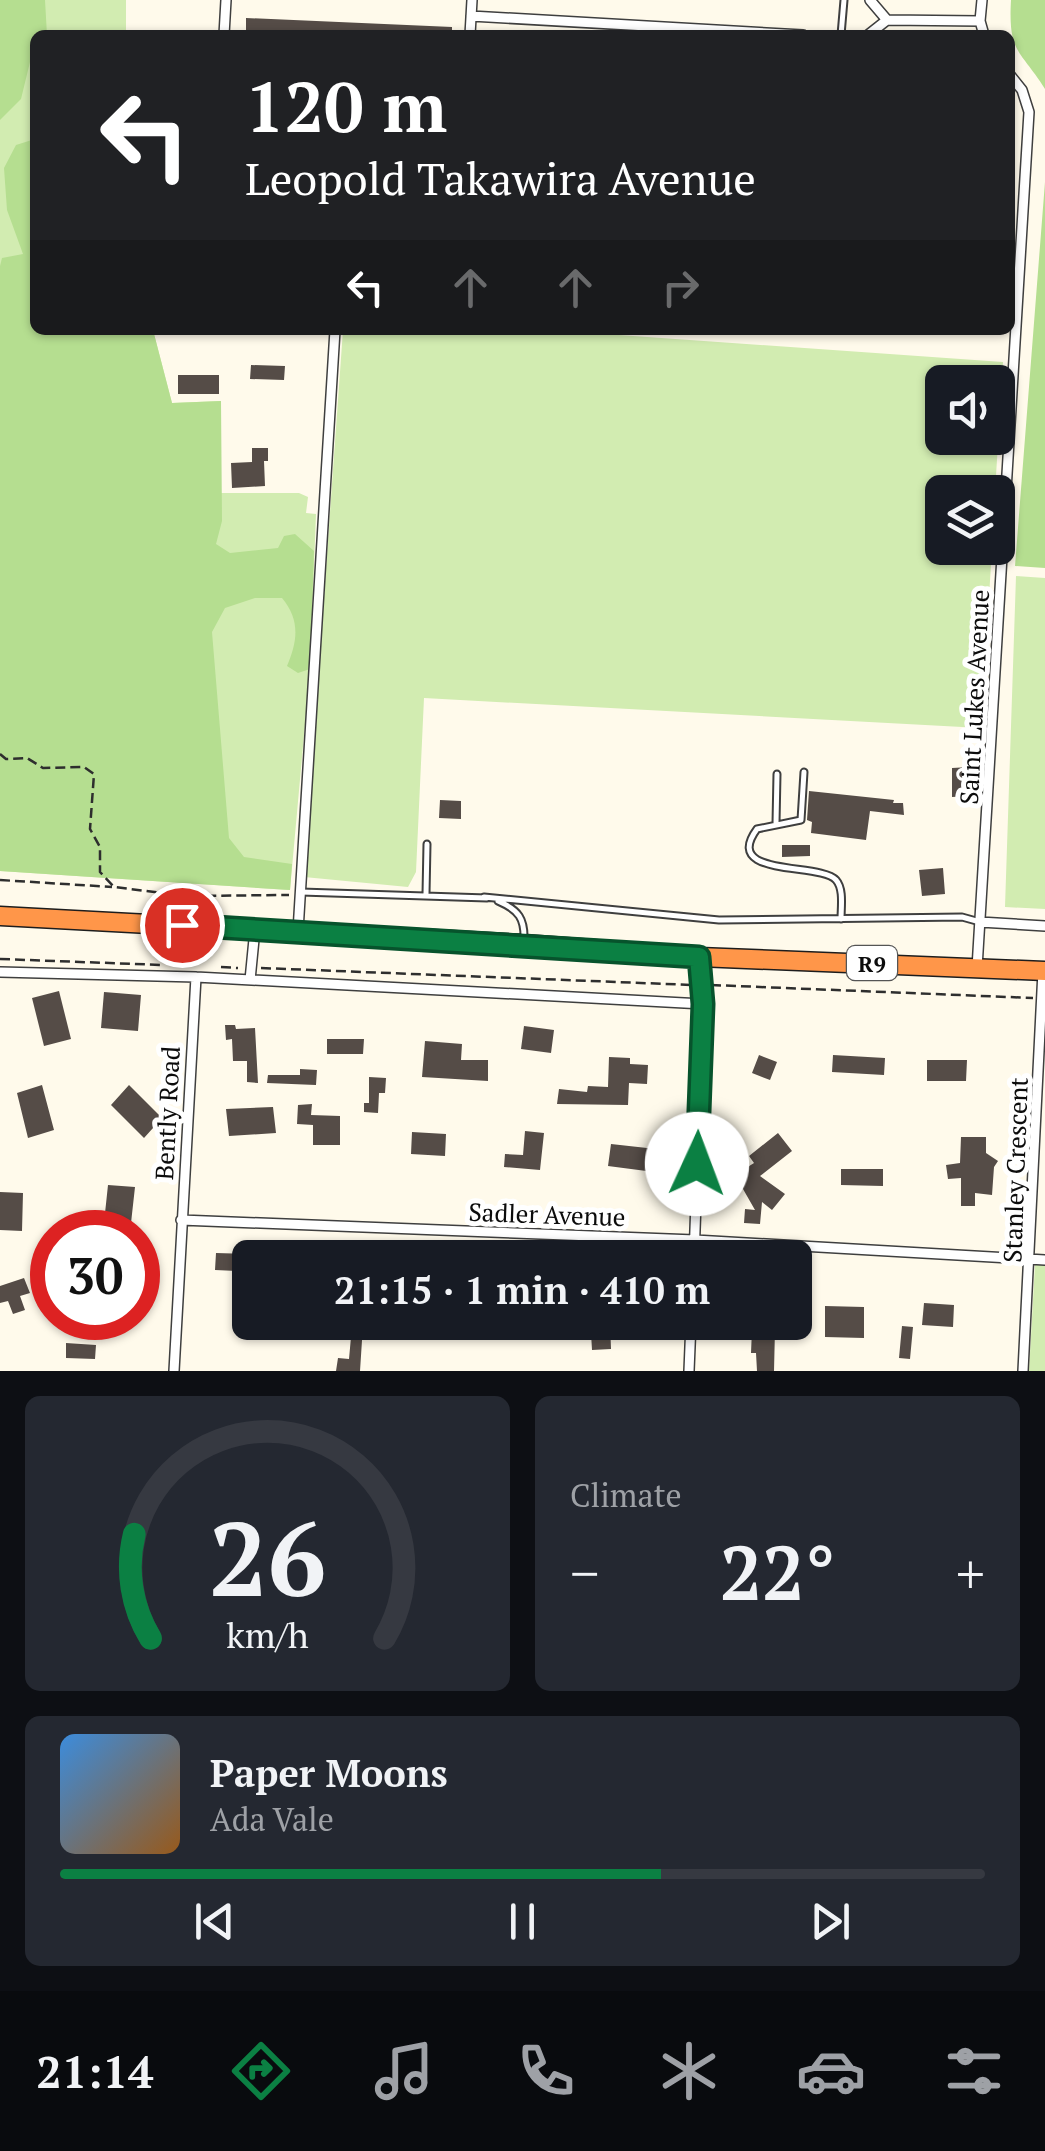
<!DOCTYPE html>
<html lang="en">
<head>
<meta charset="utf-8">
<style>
  body { margin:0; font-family:"PT Serif",serif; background:#242831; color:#f1f3f6; height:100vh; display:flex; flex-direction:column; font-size:38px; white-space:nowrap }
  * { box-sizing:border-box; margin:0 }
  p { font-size:32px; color:#9ea1a6 }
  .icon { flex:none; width:55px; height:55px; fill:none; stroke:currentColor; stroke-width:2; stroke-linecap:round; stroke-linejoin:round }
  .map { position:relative; height:1371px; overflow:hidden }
  .details { display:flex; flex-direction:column; gap:25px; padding:25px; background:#0d0f14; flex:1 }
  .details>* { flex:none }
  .guide { position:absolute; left:30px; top:30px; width:985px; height:305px; border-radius:15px; box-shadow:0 2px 8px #0004; background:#202124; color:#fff; overflow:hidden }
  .controls { position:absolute; left:925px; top:365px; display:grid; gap:20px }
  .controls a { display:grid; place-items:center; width:90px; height:90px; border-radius:15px; background:#171b24; box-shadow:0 2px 8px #0004; font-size:50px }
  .speed { position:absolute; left:30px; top:1210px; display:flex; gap:20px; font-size:50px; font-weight:700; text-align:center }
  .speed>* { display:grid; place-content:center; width:130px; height:130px; border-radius:50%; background:#171b24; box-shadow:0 2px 8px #0004; line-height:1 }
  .speed .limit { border:15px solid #d22; background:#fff; color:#111 }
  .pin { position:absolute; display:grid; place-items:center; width:85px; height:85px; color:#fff; margin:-42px; border:5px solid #fff; border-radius:50%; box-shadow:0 2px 10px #0007 }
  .me { position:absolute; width:110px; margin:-55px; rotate:2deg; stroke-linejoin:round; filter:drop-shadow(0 0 8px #0008) }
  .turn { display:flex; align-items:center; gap:35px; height:210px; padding:0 50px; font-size:45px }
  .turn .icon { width:130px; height:130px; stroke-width:2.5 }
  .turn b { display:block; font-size:70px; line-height:85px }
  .lanes { display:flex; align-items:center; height:95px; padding:0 50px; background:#0003; justify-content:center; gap:50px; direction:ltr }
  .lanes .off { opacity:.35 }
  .big { font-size:75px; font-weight:700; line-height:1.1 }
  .details .card { flex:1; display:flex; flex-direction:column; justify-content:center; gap:15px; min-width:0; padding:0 35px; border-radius:15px; background:#242831 }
  .details .dial { align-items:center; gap:0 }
  .dial svg { height:260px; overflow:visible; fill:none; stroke:#363941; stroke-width:7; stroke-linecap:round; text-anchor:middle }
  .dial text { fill:#f1f3f6; stroke:none }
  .song { display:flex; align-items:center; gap:30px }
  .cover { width:120px; height:120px; border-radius:15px; background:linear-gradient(135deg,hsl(210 70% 55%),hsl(30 70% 35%)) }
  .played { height:10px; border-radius:5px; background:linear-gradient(90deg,#0b8043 65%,#363941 65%) }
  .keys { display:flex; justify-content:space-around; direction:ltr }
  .heat { display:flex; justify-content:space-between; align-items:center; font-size:55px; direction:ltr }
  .details .tiles { flex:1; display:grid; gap:25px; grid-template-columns:1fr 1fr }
  .card:last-child { grid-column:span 2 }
  .trip { position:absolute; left:232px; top:1240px; width:580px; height:100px; border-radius:15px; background:#171b24; box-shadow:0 2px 8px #0004; font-weight:700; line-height:100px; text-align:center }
  .tabs { display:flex; height:160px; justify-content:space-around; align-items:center; background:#090b0e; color:#9ea1a6 }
  .tabs .icon { width:70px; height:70px }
  .tabs .selected { color:#0b8043 }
  .tabs b { font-size:45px; color:#f1f3f6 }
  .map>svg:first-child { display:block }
  .green { fill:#d2ecb1; fill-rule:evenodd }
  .forest { fill:#b5de90 }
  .building { fill:#554c47 }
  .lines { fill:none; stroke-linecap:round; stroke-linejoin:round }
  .lane-casing { stroke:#3f3f3f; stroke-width:9 }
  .street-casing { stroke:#3f3f3f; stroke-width:12 }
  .highway-casing { stroke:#1d1d1d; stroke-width:21 }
  .path { stroke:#2e2e2e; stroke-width:2.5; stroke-dasharray:10 5; stroke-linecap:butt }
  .lane { stroke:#fff; stroke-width:5 }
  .street { stroke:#fff; stroke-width:9 }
  .highway { stroke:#ff9649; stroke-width:18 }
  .route-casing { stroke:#07532c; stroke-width:25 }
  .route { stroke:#0b8043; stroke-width:18 }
  .labels { text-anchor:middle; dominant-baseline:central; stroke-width:10; stroke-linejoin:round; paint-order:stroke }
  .shield { fill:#fff; stroke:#555; stroke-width:2.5 }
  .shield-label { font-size:22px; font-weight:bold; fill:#0c0c0c }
  .street-label { font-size:25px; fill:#0c0c0c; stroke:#fff }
</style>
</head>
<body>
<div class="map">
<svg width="1045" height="1371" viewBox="0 0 1045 1371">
  <rect width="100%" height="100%" fill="#fffaeb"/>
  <path class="green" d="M0,0H126V35H35V330H153L172,403L221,401L220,493H299L308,497L306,513L316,514L310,669L290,890L0,871Z
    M343,330H548L1003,362L995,492H942V548H992L981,728L424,698L416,872L408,887L304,877ZM942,382H998V438H942Z
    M1016,576L1045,578V909L1005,907Z
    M1035,1265H1045V1371H1029Z"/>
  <path class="forest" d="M0,0H45L47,35H35V59L30,62L21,99L0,120Z
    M1011,0H1045V89C1020,49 1008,54 1011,0Z
    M35,139V330H153L172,403L221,401L222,521L216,544L230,553L278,548L284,536L295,534L314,551L310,669L298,673L287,666C298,640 300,620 282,598H255L225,608L212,632L229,838L244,857L292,864L290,890L0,871V266L2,258L23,254L7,210L4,168L16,145Z
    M1045,182V568L1015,566Z"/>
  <path class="building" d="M246,18L452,27V35H246Z
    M251,365L285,366L284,380L250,379Z
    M178,375H219V394H178Z
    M252,448H268V461H264L265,486L232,488L231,463L252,462Z
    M970,767L971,796L952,797V768Z
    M809,791L894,800L893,803H903L904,815L870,811L866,840L811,833L812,822L807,820Z
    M440,800L461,801V819L439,818Z
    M782,845H810V856L782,857Z
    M943,868L945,894L922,896L919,870Z
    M59,991L71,1039L44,1046L32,998Z
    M104,992L141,995L138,1031L101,1028Z
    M225,1025H235L236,1029L255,1028L258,1083L247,1082V1061H233L232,1039L226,1040Z
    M524,1026L554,1030L551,1053L521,1049Z
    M327,1039H364L363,1054H327Z
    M425,1041L462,1044L461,1060H488V1081L422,1077Z
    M759,1055L777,1062L770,1080L752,1073Z
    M833,1055L885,1058L884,1075L832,1072Z
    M609,1057L630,1058V1064L648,1065L647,1084L629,1083L628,1105L557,1104L559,1089L587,1092L588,1086L608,1087Z
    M927,1060H967L966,1081H927Z
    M300,1069L317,1070L316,1085L267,1083L268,1075H300Z
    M369,1077L386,1078L385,1093H379L378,1113L364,1112V1103H369Z
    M42,1085L54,1130L28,1138L17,1093Z
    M129,1085L162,1118L144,1138L111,1105Z
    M312,1104L311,1115L340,1116V1145H313V1125L297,1124L298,1105Z
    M273,1107L276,1133L229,1136L226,1109Z
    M525,1131L544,1133L540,1170L504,1167L505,1154L523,1155Z
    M412,1132L446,1134L445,1156L411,1154Z
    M778,1133L792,1151L760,1176L785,1194L772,1210L762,1202L760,1224L744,1223L745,1209L755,1210L735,1175L754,1163L749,1156Z
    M961,1137H986V1153L998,1161L994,1167L992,1195L975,1193V1206H961V1178L948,1179L946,1165L960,1163Z
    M611,1144L656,1149L654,1172L608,1166Z
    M841,1169H883V1186L841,1185Z
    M108,1185L135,1187L130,1232H103Z
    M0,1192L23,1193L22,1231L0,1230Z
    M216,1253L250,1254V1279H237V1271L215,1270Z
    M24,1278L30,1293L20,1296L25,1310L13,1314L8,1301L0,1303V1286Z
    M924,1303L954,1305L953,1327L922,1325Z
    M825,1306L864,1307V1338L825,1337Z
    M586,1322H610L611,1349L592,1350L591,1333L585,1332Z
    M344,1325H363L360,1371H336L338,1358L349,1359L351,1337H344Z
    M902,1326L913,1327L910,1359L899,1358Z
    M752,1329H775L774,1371H757L756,1353H751Z
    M66,1343L96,1345L95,1359L66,1358Z"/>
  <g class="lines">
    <g class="lane-casing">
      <path id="lane" d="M841,35L844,0
        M804,772L801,820L757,829C721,878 820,862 836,880C844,889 841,907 841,919
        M776,823L777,774
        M301,892L487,898
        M426,894L427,844
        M484,897L719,920L962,917L980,922
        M498,901C519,910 525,919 524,941"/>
    </g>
    <g class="street-casing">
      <path id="street" d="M870,0L887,20
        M982,0L980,21L984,35
        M471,16L803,35
        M224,35L226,0
        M470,35L472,0
        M868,35L887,20L980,21
        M980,922L1045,926
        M298,931L335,330
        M977,968L1029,112L1022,90L1010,75
        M0,972L196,977L703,1004
        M250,980L255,929
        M181,1220L695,1240L1045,1260
        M694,1258L703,1004L699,957
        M174,1371L196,977
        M689,1371L691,1322
        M1023,1371L1043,971"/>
    </g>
    <g class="highway-casing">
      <path id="highway" d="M0,916L524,944L699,957L1045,971"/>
    </g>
    <path class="path" d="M0,754L6,759L27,758L43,768L84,767L94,774L90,829L100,847V872L114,887L187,896L289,895
      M0,880L112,887
      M0,959L163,965
      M221,967L238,968
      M261,968L693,985
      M711,985L1033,998"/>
    <use href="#lane" class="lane"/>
    <use href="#street" class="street"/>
    <use href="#highway" class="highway"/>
  </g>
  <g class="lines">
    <g class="route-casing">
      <path id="route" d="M182,925L699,957L703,1004L697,1164"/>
    </g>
    <use href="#route" class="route"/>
  </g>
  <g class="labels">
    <rect class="shield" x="847" y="946" width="50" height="34" rx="8"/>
    <g class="shield-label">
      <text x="872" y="963">R9</text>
    </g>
    <g class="street-label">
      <text transform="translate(974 697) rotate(-87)">Saint Lukes Avenue</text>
      <text transform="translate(167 1113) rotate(-87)">Bently Road</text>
      <text transform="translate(1015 1170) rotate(-88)">Stanley Crescent</text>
      <text transform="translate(547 1214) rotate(2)">Sadler Avenue</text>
    </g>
  </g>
</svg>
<div class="controls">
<a><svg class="icon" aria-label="sound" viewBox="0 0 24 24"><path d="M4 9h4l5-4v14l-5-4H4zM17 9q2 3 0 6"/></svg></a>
<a><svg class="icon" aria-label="layers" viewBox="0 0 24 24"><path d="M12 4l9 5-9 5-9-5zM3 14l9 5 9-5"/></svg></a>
</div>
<div class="speed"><div class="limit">30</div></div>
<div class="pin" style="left:182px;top:925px;background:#d93025"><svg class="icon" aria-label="arrive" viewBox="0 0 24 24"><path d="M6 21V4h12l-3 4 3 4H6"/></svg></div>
<svg class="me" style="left:697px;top:1164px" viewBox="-20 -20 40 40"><circle r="19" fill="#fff"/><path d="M0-13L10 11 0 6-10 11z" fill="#0b8043"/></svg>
<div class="trip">21:15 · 1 min · 410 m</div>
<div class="guide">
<div class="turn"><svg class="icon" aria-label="left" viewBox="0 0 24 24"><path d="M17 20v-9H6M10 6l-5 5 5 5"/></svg><div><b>120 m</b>Leopold Takawira Avenue</div></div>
<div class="lanes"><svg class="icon" aria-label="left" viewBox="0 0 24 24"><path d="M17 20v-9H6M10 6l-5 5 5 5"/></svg><svg class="icon off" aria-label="ahead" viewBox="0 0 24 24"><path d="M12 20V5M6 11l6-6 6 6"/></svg><svg class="icon off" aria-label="ahead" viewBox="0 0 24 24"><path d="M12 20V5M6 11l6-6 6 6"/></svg><svg class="icon off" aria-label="right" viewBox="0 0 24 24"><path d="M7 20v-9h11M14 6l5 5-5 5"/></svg></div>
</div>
</div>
<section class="details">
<div class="tiles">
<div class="card dial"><svg viewBox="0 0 100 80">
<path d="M14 69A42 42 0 1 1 86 69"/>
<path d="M14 69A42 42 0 0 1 9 37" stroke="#0b8043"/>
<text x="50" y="56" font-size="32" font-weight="700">26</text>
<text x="50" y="72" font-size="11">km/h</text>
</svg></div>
<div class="card"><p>Climate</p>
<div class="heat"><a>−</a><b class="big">22°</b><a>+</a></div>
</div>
<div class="card">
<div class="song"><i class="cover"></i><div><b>Paper Moons</b><p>Ada Vale</p></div></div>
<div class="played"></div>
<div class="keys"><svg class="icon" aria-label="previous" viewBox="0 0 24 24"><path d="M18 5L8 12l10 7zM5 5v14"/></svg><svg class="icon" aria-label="pause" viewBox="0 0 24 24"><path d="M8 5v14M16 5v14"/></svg><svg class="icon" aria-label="next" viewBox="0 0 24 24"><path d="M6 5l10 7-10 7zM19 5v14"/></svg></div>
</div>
</div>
</section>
<nav class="tabs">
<b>21:14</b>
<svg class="icon selected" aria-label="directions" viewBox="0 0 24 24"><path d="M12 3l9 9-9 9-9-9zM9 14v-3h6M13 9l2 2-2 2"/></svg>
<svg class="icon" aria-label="music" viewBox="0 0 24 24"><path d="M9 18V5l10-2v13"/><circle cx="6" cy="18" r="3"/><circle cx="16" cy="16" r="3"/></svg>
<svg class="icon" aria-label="phone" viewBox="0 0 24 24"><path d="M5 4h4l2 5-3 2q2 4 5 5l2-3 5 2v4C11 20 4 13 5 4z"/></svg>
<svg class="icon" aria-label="climate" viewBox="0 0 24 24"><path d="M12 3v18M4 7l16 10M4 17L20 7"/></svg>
<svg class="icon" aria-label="car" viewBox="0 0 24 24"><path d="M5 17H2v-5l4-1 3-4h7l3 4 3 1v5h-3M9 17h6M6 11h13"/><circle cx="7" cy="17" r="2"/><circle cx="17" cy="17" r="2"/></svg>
<svg class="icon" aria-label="filters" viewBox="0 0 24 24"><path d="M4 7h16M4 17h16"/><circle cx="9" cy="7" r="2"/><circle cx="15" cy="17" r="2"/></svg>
</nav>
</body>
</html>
